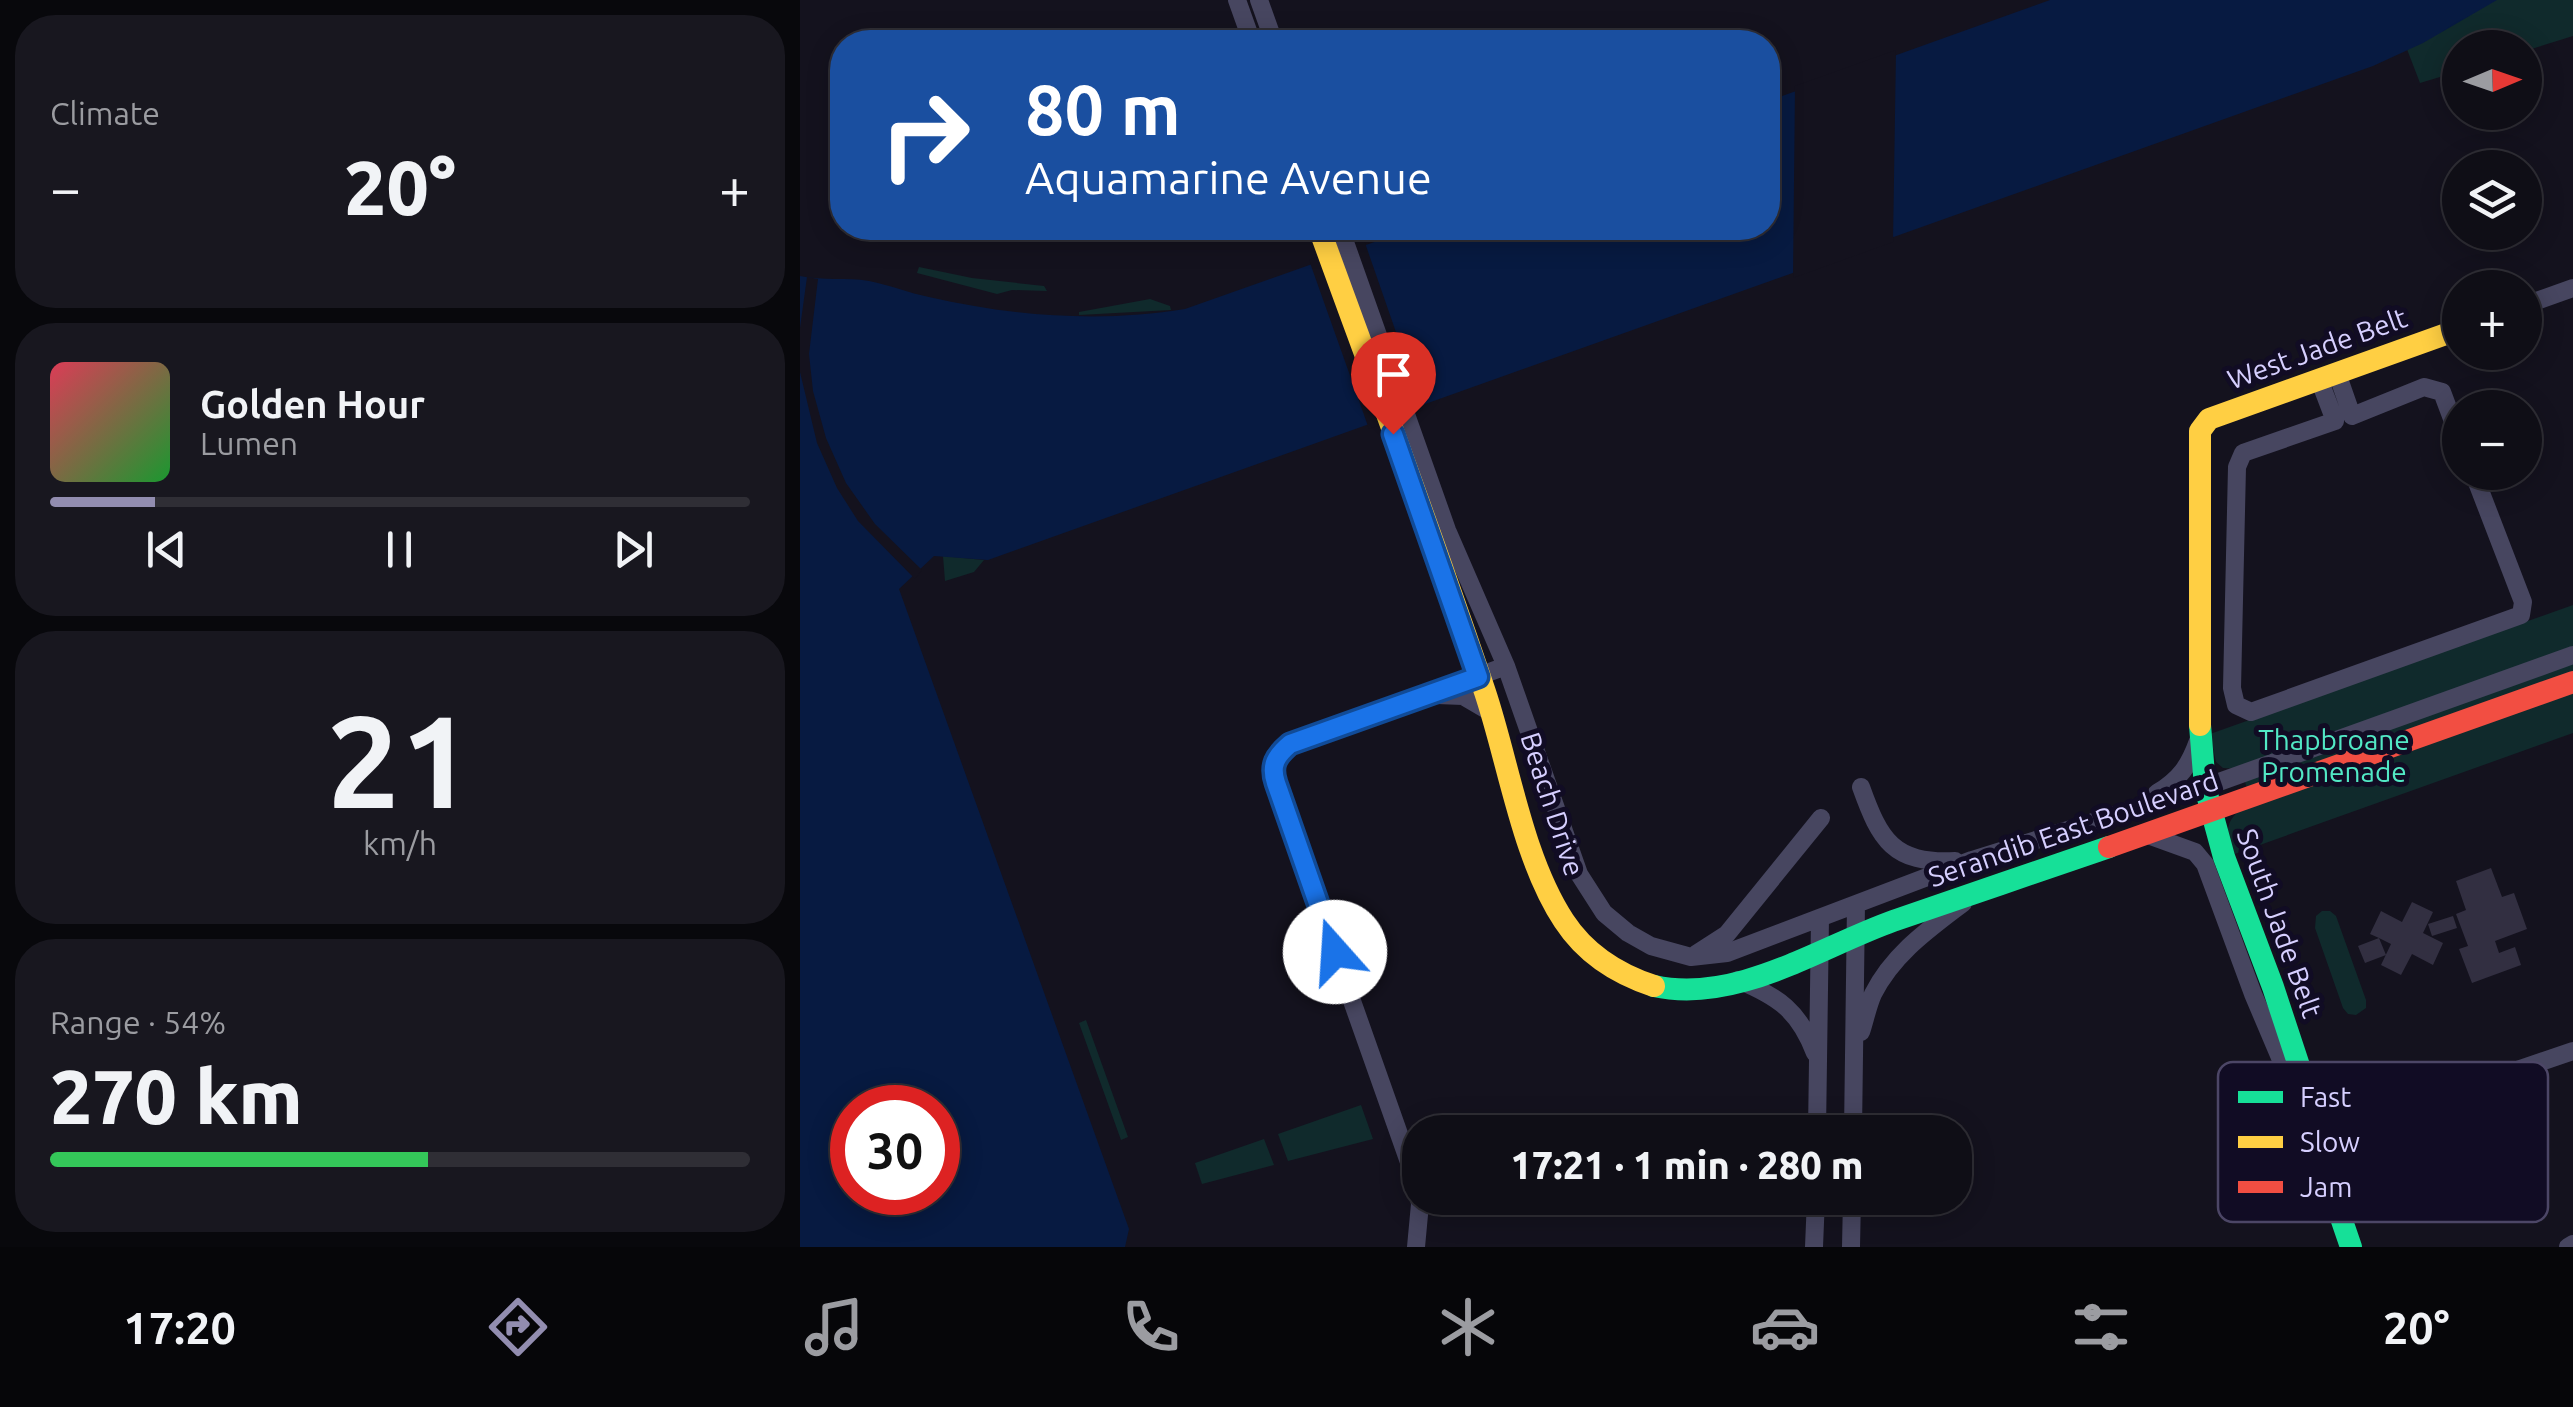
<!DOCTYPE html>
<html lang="en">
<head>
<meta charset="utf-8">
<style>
  body { margin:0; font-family:Ubuntu,sans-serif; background:#18171f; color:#f1f3f6; height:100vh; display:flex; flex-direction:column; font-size:38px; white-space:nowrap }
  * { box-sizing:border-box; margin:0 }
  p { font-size:32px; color:#9b9ca1 }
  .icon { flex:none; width:55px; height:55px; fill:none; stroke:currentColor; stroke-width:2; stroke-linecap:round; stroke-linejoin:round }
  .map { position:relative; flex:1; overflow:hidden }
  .panel { display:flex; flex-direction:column; gap:15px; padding:15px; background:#08080c; width:800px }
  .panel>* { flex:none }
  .guide { position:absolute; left:30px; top:30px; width:950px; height:210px; border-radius:40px; box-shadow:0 5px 25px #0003,0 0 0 2px #2f2e35; background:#1a4fa0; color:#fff; overflow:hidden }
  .needle { width:65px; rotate:88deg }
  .buttons { position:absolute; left:1642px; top:30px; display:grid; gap:20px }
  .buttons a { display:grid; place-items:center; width:100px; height:100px; border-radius:50%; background:#0f0e16; box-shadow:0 5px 25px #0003,0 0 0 2px #2f2e35; font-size:50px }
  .speed { position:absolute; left:30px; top:1085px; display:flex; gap:20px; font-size:50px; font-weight:700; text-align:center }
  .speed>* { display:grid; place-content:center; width:130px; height:130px; border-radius:50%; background:#0f0e16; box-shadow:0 5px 25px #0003,0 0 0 2px #2f2e35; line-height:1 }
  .speed .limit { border:15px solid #d22; background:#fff; color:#111 }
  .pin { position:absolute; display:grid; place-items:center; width:85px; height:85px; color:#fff; margin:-102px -42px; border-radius:50% 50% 50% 0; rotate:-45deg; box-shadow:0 0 10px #0007 }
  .pin .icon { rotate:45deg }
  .me { position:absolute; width:110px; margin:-55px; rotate:341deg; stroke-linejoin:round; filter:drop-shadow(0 0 8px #0008) }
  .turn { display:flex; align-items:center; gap:35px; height:210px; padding:0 30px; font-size:45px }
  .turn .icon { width:130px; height:130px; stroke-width:2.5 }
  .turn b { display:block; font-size:70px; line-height:85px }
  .big { font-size:75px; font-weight:800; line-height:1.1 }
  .panel .tile { flex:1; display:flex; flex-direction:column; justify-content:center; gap:15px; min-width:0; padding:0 35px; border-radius:40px; background:#18171f }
  .panel .dial { align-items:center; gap:0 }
  .dial b { font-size:130px; line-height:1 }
  .song { display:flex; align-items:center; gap:30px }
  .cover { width:120px; height:120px; border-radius:15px; background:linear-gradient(135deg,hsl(350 70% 55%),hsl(130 70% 35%)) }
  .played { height:10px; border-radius:5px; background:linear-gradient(90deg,#928db0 15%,#2f2e35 15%) }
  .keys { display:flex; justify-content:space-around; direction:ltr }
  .heat { display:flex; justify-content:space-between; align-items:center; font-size:55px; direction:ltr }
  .charge { height:15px; border-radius:8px; background:linear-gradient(90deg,#34c759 54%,#2f2e35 0) }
  .trip { position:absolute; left:602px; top:1115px; width:570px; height:100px; border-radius:40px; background:#0f0e16; box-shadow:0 5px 25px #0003,0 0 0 2px #2f2e35; font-weight:800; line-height:100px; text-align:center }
  .dock { display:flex; height:160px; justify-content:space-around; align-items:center; background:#060609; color:#9b9ca1 }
  .dock .icon { width:70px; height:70px }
  .dock .current { color:#928db0 }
  .dock b { font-size:45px; color:#f1f3f6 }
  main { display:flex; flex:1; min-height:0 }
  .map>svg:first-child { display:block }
  .green { fill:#102a2c }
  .water { fill:#071a41; fill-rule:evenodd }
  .pier { fill:#14121e }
  .building { fill:#322f41 }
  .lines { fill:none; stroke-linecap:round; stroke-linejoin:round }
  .street { stroke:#474660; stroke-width:18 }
  .fast { stroke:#16e098; stroke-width:22 }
  .slow { stroke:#ffcf43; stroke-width:22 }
  .jam { stroke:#f24e42; stroke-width:22 }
  .route-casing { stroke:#114b97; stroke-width:25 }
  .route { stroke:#1a73e8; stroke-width:18 }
  .labels { text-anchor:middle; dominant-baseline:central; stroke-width:10; stroke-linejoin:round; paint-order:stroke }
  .street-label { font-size:28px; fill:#d6cfff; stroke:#110c24 }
  .park-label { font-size:28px; fill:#52e8c5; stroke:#110c24 }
  .key { fill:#110c24; stroke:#4c4666; stroke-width:2.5 }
  .key-label { font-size:28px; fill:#d6cfff }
</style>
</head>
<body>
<main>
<section class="panel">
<div class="tile"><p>Climate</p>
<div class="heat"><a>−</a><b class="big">20°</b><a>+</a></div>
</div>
<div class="tile">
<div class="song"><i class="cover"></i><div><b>Golden Hour</b><p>Lumen</p></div></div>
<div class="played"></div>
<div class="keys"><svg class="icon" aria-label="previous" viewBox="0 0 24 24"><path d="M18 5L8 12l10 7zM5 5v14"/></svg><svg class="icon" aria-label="pause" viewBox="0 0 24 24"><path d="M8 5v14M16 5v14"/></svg><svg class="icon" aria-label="next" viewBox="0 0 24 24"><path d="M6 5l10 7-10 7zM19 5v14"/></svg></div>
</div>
<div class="tile dial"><b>21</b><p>km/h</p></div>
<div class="tile"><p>Range · 54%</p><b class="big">270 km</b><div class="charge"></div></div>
</section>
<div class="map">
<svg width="1773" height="1247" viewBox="0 0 1773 1247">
  <rect width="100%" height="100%" fill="#14121e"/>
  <path class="green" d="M1588,0H1773V36L1725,51V48H1660V71L1620,83Z
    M119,267L172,278L244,286L247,291L212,290L197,294L117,273Z
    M350,299L370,306L371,310L279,315V312Z
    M143,556L184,560L174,572L145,581Z
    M1773,605V733L1429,856C1426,826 1425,819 1452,801L1440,769L1423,768L1416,762L1410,734Z
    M1522,911H1530L1536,916L1566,1000V1008L1556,1015L1548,1014L1543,1008L1515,928L1516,916Z
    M286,1020L328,1137L321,1140L279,1023Z
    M561,1105L573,1139L488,1161L478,1134Z
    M464,1139L474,1165L402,1184L395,1163Z"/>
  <path class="water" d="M1250,0H1697L1623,43L1573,66L188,560L134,556L99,589L329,1229L325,1247H0V276C24,281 46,277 69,281C90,285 109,293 129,297C211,316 301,323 385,309L614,228H968V101ZM52,1108H138V1192H52Z"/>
  <path class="pier" d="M1096,50L1093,242L993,278L995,86Z
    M564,240L623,410L569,429L509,260Z
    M7,277L18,279L9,354L13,391L26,438L46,483L75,524L122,570L115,579L58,521L37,488L17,443L0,372V328Z"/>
  <path class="building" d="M1691,868L1702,897L1714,893L1727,929L1695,941L1699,953L1715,947L1721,965L1672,983L1659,949L1668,946L1656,914L1666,910L1656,881Z
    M1612,902L1633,912L1623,933L1643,943L1633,965L1612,954L1601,975L1581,965L1591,944L1579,938L1586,955L1565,963L1558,946L1579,938L1570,934L1581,911L1602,922Z
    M1653,916L1657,928L1632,936L1628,924Z"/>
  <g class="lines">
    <path class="street" d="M437,0L452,42
      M459,0L474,42
      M540,228L647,530L706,666L779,874L804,913L828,933L851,946L891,957L927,953L1172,860L1405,787L1773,655
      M1725,305L1773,288
      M1537,373L1552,416L1624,387L1642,392L1660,440
      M1519,379L1535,421L1443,453L1437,467L1432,688L1436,705L1451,712L1721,615L1723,602L1673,472
      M637,695L663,696L692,713
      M1061,787C1080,840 1093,864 1155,861
      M1357,793C1380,779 1389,766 1398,741
      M1348,835L1395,852L1405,864L1453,994L1512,1133L1551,1127L1773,1051
      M896,954L927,934L1021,818
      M938,980C979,997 999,1011 1015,1053
      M1061,1032C1065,1020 1068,1005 1073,994C1093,954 1129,929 1163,903
      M1017,1132L1020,918
      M1053,1132L1056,904
      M616,1247L620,1204L616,1182L475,783L473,766L491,745L706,666
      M1014,1247L1016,1198
      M1051,1247L1052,1198
      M1768,1247L1773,1244"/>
    <path class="fast" d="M1400,725L1405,787L1424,857L1473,987L1509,1096L1512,1133L1551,1247
      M854,986C936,1004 1018,948 1093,921C1165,896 1237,872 1309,847"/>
    <path class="slow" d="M519,228C575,382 633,536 685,692C709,764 722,857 764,921C785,953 817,974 854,986
      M1400,725V431L1409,419L1660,329"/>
    <path class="jam" d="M1309,847L1773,682"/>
  </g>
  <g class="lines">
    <g class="route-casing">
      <path id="route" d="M535,952L476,783C470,765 476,756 490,744L678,677L593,434"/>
    </g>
    <use href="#route" class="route"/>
  </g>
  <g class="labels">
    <g class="street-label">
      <text transform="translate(1517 348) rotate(-20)">West Jade Belt</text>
      <text transform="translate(753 804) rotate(72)">Beach Drive</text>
      <text transform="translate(1273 828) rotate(-19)">Serandib East Boulevard</text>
      <text transform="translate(1480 923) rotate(70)">South Jade Belt</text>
    </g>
    <g class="park-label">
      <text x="1534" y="739">Thapbroane<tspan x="1534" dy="32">Promenade</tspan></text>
    </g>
  </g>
  <rect x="1418" y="1062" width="330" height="160" rx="15" class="key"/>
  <rect x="1438" y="1091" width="45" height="12" fill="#16e098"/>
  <rect x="1438" y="1136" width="45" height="12" fill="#ffcf43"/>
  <rect x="1438" y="1181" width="45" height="12" fill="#f24e42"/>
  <g class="key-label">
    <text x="1500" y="1107">Fast</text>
    <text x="1500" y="1152">Slow</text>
    <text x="1500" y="1197">Jam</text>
  </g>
</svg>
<div class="buttons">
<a><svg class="needle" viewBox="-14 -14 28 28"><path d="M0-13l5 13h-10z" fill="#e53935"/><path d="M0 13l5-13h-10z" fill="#9b9ca1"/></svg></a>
<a><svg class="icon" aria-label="layers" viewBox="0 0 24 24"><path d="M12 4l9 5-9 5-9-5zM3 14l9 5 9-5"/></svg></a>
<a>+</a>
<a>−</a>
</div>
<div class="speed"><div class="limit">30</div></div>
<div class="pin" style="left:593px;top:434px;background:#d93025"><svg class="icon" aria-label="arrive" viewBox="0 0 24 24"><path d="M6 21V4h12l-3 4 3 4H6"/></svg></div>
<svg class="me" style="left:535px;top:952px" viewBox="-20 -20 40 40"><circle r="19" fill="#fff"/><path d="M0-13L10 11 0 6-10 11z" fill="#1a73e8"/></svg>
<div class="trip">17:21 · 1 min · 280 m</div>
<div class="guide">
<div class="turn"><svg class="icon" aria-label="right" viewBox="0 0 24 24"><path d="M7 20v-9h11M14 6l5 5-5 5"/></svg><div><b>80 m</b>Aquamarine Avenue</div></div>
</div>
</div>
</main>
<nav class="dock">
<b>17:20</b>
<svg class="icon current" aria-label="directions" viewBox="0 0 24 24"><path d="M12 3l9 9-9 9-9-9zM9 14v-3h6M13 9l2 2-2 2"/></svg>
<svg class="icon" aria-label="music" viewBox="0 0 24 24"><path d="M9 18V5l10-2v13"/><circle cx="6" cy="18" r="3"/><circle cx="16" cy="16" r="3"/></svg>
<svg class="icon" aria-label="phone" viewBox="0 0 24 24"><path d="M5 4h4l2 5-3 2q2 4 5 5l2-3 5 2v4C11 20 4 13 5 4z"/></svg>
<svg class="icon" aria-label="climate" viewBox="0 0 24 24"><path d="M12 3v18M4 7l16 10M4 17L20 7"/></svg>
<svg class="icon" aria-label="car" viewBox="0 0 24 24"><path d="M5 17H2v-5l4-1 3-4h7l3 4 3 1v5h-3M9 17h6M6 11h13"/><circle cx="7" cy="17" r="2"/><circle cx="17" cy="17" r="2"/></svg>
<svg class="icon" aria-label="filters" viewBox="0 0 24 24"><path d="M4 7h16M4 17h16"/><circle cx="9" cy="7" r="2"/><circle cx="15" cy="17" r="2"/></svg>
<b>20°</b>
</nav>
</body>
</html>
